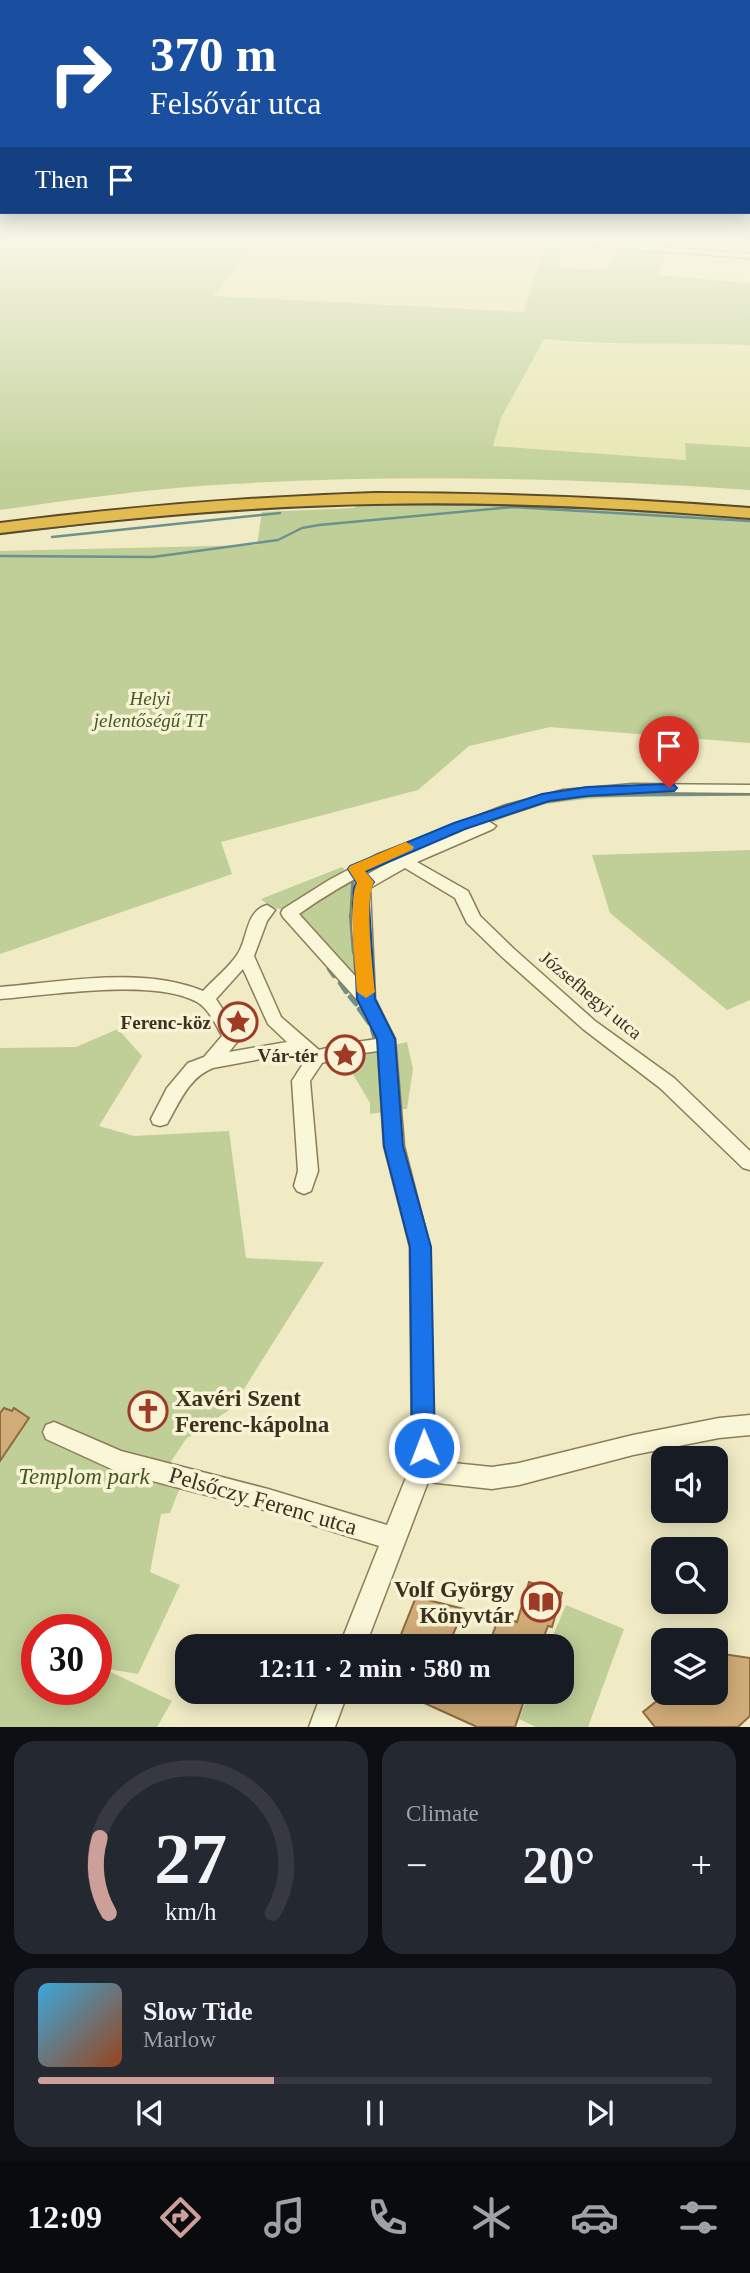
<!DOCTYPE html>
<html lang="en">
<head>
<meta charset="utf-8">
<style>
  body { margin:0; font-family:Georgia,serif; background:#242831; color:#f1f3f6; height:100vh; display:flex; flex-direction:column; font-size:26px; white-space:nowrap }
  * { box-sizing:border-box; margin:0 }
  p { font-size:23px; color:#9ea1a6 }
  .icon { flex:none; width:38px; height:38px; fill:none; stroke:currentColor; stroke-width:2; stroke-linecap:round; stroke-linejoin:round }
  .map { position:relative; height:1727px; overflow:hidden }
  .drawer { display:flex; flex-direction:column; gap:14px; padding:14px; background:#0d0f14; flex:1 }
  .drawer>* { flex:none }
  .top-card { position:absolute; left:0px; top:0px; width:751px; height:214px; box-shadow:0 4px 18px #0003; background:#1a4fa0; color:#fff; overflow:hidden }
  .buttons { position:absolute; left:651px; top:1446px; display:grid; gap:14px }
  .buttons a { display:grid; place-items:center; width:77px; height:77px; border-radius:14px; background:#171b24; box-shadow:0 4px 18px #0003; font-size:35px }
  .speed { position:absolute; left:21px; top:1614px; display:flex; gap:14px; font-size:35px; font-weight:700; text-align:center }
  .speed>* { display:grid; place-content:center; width:91px; height:91px; border-radius:50%; background:#171b24; box-shadow:0 4px 18px #0003; line-height:1 }
  .speed .limit { border:10px solid #d22; background:#fff; color:#111 }
  .pin { position:absolute; display:grid; place-items:center; width:60px; height:60px; color:#fff; margin:-72px -30px; border-radius:50% 50% 50% 0; rotate:-45deg; box-shadow:0 0 7px #0007 }
  .pin .icon { rotate:45deg }
  .me { position:absolute; width:77px; margin:-38px; rotate:359deg; stroke-linejoin:round; filter:drop-shadow(0 0 5px #0008) }
  .turn { display:flex; align-items:center; gap:24px; height:147px; padding:0 35px; font-size:32px }
  .turn .icon { width:91px; height:91px; stroke-width:2.5 }
  .turn b { display:block; font-size:49px; line-height:60px }
  .then { display:flex; align-items:center; height:66px; padding:0 35px; background:#0003; gap:14px; font-size:26px }
  .big { font-size:52px; font-weight:600; line-height:1.1 }
  .drawer .card { flex:1; display:flex; flex-direction:column; justify-content:center; gap:10px; min-width:0; padding:0 24px; border-radius:21px; background:#242831 }
  .drawer .dial { align-items:center; gap:0 }
  .dial svg { height:182px; overflow:visible; fill:none; stroke:#363941; stroke-width:7; stroke-linecap:round; text-anchor:middle }
  .dial text { fill:#f1f3f6; stroke:none }
  .song { display:flex; align-items:center; gap:21px }
  .cover { width:84px; height:84px; border-radius:10px; background:linear-gradient(135deg,hsl(200 70% 55%),hsl(20 70% 35%)) }
  .played { height:7px; border-radius:4px; background:linear-gradient(90deg,#cca098 35%,#363941 35%) }
  .keys { display:flex; justify-content:space-around; direction:ltr }
  .heat { display:flex; justify-content:space-between; align-items:center; font-size:38px; direction:ltr }
  .drawer .tiles { flex:1; display:grid; gap:14px; grid-template-columns:1fr 1fr }
  .card:last-child { grid-column:span 2 }
  .trip { position:absolute; left:175px; top:1634px; width:399px; height:70px; border-radius:21px; background:#171b24; box-shadow:0 4px 18px #0003; font-weight:600; line-height:70px; text-align:center }
  .dock { display:flex; height:112px; justify-content:space-around; align-items:center; background:#090b0e; color:#9ea1a6 }
  .dock .icon { width:49px; height:49px }
  .dock .selected { color:#cca098 }
  .dock b { font-size:32px; color:#f1f3f6 }
  .map>svg:first-child { display:block }
  .farmland { fill:#e6e6b1 }
  .green { fill:#bfcf97; fill-rule:evenodd }
  .lines { fill:none; stroke-linecap:round; stroke-linejoin:round }
  .stream-far3 { stroke:#6c928f; stroke-width:2 }
  .stream-far2 { stroke:#6c928f; stroke-width:2.5 }
  .stream-far1 { stroke:#6c928f; stroke-width:3.5 }
  .stream { stroke:#6c928f; stroke-width:4.5 }
  .building { fill:#d0ac78; stroke:#8d6b3e; stroke-width:2 }
  .minor-casing { stroke:#8c7d59; stroke-width:3 }
  .highway-casing { stroke:#5a4a2e; stroke-width:4 }
  .minor { fill:#faf6d8; fill-rule:evenodd }
  .highway { fill:#e3bc51; fill-rule:evenodd }
  .route { fill:#1a73e8; stroke:#114b97; stroke-width:2 }
  .slow { fill:#f59e0b }
  .labels { text-anchor:middle; dominant-baseline:central; stroke-width:7; stroke-linejoin:round; paint-order:stroke }
  .park-label { font-size:19px; font-style:italic; fill:#425924; stroke:#f7f3d4 }
  .street-label { font-size:19px; fill:#3b311e; stroke:#f7f3d4 }
  .poi-label { font-size:19px; font-weight:bold; fill:#3b311e; stroke:#f7f3d4; text-anchor:end }
  .near-poi-label { font-size:23px; font-weight:bold; fill:#3b311e; stroke:#f7f3d4; text-anchor:start }
  .near-park-label { font-size:23px; font-style:italic; fill:#425924; stroke:#f7f3d4 }
  .near-street-label { font-size:23px; fill:#3b311e; stroke:#f7f3d4 }
</style>
</head>
<body>
<div class="map">
<svg width="750" height="1727" viewBox="0 0 750 1727">
  <rect width="100%" height="100%" fill="#f0ebc4"/>
  <path class="farmland" d="M255,244L505,246L535,248L541,255L524,313L212,296L245,258L241,257Z
    M544,339L590,344L626,342L750,345V447L686,443L687,460L493,446L501,418Z"/>
  <path class="green" d="M0,244H255L242,256L245,257L213,296L524,312L541,255L539,250L505,246L410,244H566L561,254L560,268L607,270L618,248L667,252L658,275L750,283V345C681,342 612,346 544,339L501,418L493,446L686,460L685,443L750,447V490C577,478 404,474 231,484C154,488 77,499 0,510Z
    M362,504L593,507L750,518V743L550,727L469,746L418,790L221,842L232,874L0,954V551L257,545L262,512L353,508Z
    M621,791L667,792L669,795L587,799L546,804L509,816L367,875L373,864L541,800Z
    M750,850V1000L727,1010L610,913L592,855Z
    M342,867L345,870L283,910L269,906L261,899Z
    M354,879L356,880L362,987L298,914Z
    M118,1029L142,1056L99,1126L134,1136L229,1131L246,1258L324,1262L232,1408L186,1439L170,1463L167,1481L181,1485L170,1513L161,1514L150,1572L180,1585L138,1674L102,1668L172,1701L157,1727H0V1048L76,1047ZM37,1629H96V1689H37Z
    M407,1042L413,1069L407,1109H399L394,1045Z
    M382,1050L385,1112L370,1114V1103L353,1074L316,1058Z
    M566,1605L624,1629L588,1727H536L519,1719L530,1692H562V1647H548Z"/>
  <g class="lines">
    <path class="stream-far3" d="M607,244H617"/>
    <path class="stream-far2" d="M362,504L505,505
      M0,534L99,522
      M52,537L280,513
      M0,556L153,557L278,540L302,528L319,525L513,507L750,521"/>
    <path class="stream-far1" d="M602,795L750,794
      M406,855L421,848
      M371,872L383,866
      M351,916L353,881"/>
    <path class="stream" d="M351,915L354,952
      M329,969L334,976
      M340,983L346,992
      M350,997L356,1004
      M359,1009L369,1023
      M372,1029L375,1039"/>
  </g>
  <path class="building" d="M4,1408L12,1411L14,1408L29,1418L0,1461V1413Z
    M529,1582L562,1593L552,1627L548,1626L540,1647H488L499,1617L517,1622Z
    M416,1597L464,1609L451,1639L470,1647H396Z
    M716,1653L750,1658V1716L738,1727H655L643,1712L668,1692H716Z
    M400,1692H527L515,1727H477Z"/>
  <g class="lines">
    <g class="minor-casing">
      <path id="minor" d="M588,244H617L750,254V258L592,246Z
        M633,784L750,785V793L656,792L586,796L545,802L488,821L496,826L493,829L417,862L468,891L480,916L513,948L595,1021L674,1078L750,1151V1170L743,1168L660,1088L583,1029L501,956L467,923L455,898L405,868L370,888L375,999L395,1039L404,1146L430,1247L434,1461L492,1467L519,1463L633,1435L719,1418L750,1415V1435L719,1438L633,1455L519,1485L492,1489L428,1482L365,1647H339L379,1546L268,1511L118,1472L46,1439L43,1432L46,1425L54,1422L121,1451L268,1489L387,1525L409,1470L412,1448L410,1247L384,1146L378,1051L343,1056L322,1063L310,1081L318,1171L311,1191L304,1194L297,1191L294,1186L298,1171L292,1081L306,1059L298,1052L213,1068C189,1077 179,1103 167,1124L160,1126L153,1124L151,1119L167,1088L188,1063L204,1057L222,1036C216,1025 209,1009 197,1002C154,978 50,995 0,999V987C65,982 141,966 203,991C214,979 228,968 237,955C248,940 245,911 267,905L275,910L267,921L254,956L281,1017L319,1050L342,1044L377,1039L359,1002L283,917L281,913L283,909L329,880L376,855L506,805L563,790ZM470,828C449,837 363,869 355,886C348,901 355,958 356,977L299,914C351,877 409,850 470,828ZM243,969L268,1024L287,1042L229,1052L241,1037L216,999Z
        M322,1692H348L335,1727H309Z"/>
    </g>
    <g class="highway-casing">
      <path id="highway" d="M375,493C500,493 625,498 750,508V518C625,508 500,501 375,504C249,506 124,518 0,533V523C125,507 249,497 375,493Z"/>
    </g>
    <use href="#minor" class="minor"/>
    <use href="#highway" class="highway"/>
  </g>
  <linearGradient id="sky" x2="0" y2="1"><stop stop-color="#8dbad8"/><stop offset="0.5" stop-color="#f8f6e4"/><stop offset="1" stop-color="#f8f6e4" stop-opacity="0"/></linearGradient>
  <rect width="750" height="485" fill="url(#sky)"/>
  <path class="route" d="M669,784L674,785L677,788L674,791L587,796L549,801L465,829L365,872L374,882L370,888L369,904L375,999L395,1039L403,1146L431,1247L435,1448L432,1455L424,1459L415,1455L412,1448L410,1247L384,1146L377,1039L357,999L353,904L354,888L357,883L348,869L350,866L454,823L542,794L587,787Z"/>
  <path class="slow" d="M406,842L414,847L412,850L365,871L374,882C364,898 373,970 375,992L366,998L357,992C356,971 348,897 357,883L348,869L350,866Z"/>
  <defs>
    <g id="sight-ring" transform="scale(2.0125)"><circle r="9.5" fill="#f7f3d4" stroke="#9e3a26" stroke-width="1.5"/><path d="M0-6L1.8-2.2L6-1.7L2.9 1.2L3.7 5.4L0 3.3L-3.7 5.4L-2.9 1.2L-6-1.7L-1.8-2.2Z" fill="#9e3a26"/></g>
    <g id="church-ring" transform="scale(2.0125)"><circle r="9.5" fill="#f7f3d4" stroke="#9e3a26" stroke-width="1.5"/><path d="M-1.2-6h2.4v3.5h3.3v2.4h-3.3V6h-2.4V-.1h-3.3v-2.4h3.3Z" fill="#9e3a26"/></g>
    <g id="library-ring" transform="scale(2.0125)"><circle r="9.5" fill="#f7f3d4" stroke="#9e3a26" stroke-width="1.5"/><path d="M-6-4Q-3-5.5-.7-3.5V5Q-3 3-6 4ZM6-4Q3-5.5 .7-3.5V5Q3 3 6 4Z" fill="#9e3a26"/></g>
  </defs>
  <g fill-rule="evenodd">
    <use href="#sight-ring" x="238" y="1022"/>
    <use href="#sight-ring" x="345" y="1055"/>
    <use href="#church-ring" x="148" y="1411"/>
    <use href="#library-ring" x="541" y="1602"/>
  </g>
  <g class="labels">
    <g class="park-label">
      <text x="150" y="698">Helyi<tspan x="150" dy="22">jelentőségű TT</tspan></text>
    </g>
    <g class="street-label">
      <text transform="translate(591 995) rotate(40)">Józsefhegyi utca</text>
    </g>
    <g class="poi-label">
      <text x="211" y="1022">Ferenc-köz</text>
      <text x="318" y="1055">Vár-tér</text>
    </g>
    <g class="near-poi-label">
      <text x="175" y="1398">Xavéri Szent<tspan x="175" dy="26">Ferenc-kápolna</tspan></text>
      <text x="514" y="1589" text-anchor="end">Volf György<tspan x="514" dy="26">Könyvtár</tspan></text>
    </g>
    <g class="near-park-label">
      <text x="84" y="1476">Templom park</text>
    </g>
    <g class="near-street-label">
      <text transform="translate(263 1501) rotate(16)">Pelsőczy Ferenc utca</text>
    </g>
  </g>
</svg>
<div class="buttons">
<a><svg class="icon" aria-label="sound" viewBox="0 0 24 24"><path d="M4 9h4l5-4v14l-5-4H4zM17 9q2 3 0 6"/></svg></a>
<a><svg class="icon" aria-label="search" viewBox="0 0 24 24"><circle cx="10" cy="10" r="6"/><path d="M15 15l6 6"/></svg></a>
<a><svg class="icon" aria-label="layers" viewBox="0 0 24 24"><path d="M12 4l9 5-9 5-9-5zM3 14l9 5 9-5"/></svg></a>
</div>
<div class="speed"><div class="limit">30</div></div>
<div class="pin" style="left:669px;top:788px;background:#d93025"><svg class="icon" aria-label="arrive" viewBox="0 0 24 24"><path d="M6 21V4h12l-3 4 3 4H6"/></svg></div>
<svg class="me" style="left:424px;top:1448px" viewBox="-20 -20 40 40"><circle r="17" fill="#1a73e8" stroke="#fff" stroke-width="3"/><path d="M0-11L8 9 0 5-8 9z" fill="#fff"/></svg>
<div class="trip">12:11 · 2 min · 580 m</div>
<div class="top-card">
<div class="turn"><svg class="icon" aria-label="right" viewBox="0 0 24 24"><path d="M7 20v-9h11M14 6l5 5-5 5"/></svg><div><b>370 m</b>Felsővár utca</div></div>
<div class="then">Then<svg class="icon" aria-label="arrive" viewBox="0 0 24 24"><path d="M6 21V4h12l-3 4 3 4H6"/></svg></div>
</div>
</div>
<section class="drawer">
<div class="tiles">
<div class="card dial"><svg viewBox="0 0 100 80">
<path d="M14 69A42 42 0 1 1 86 69"/>
<path d="M14 69A42 42 0 0 1 10 36" stroke="#cca098"/>
<text x="50" y="56" font-size="32" font-weight="700">27</text>
<text x="50" y="72" font-size="11">km/h</text>
</svg></div>
<div class="card"><p>Climate</p>
<div class="heat"><a>−</a><b class="big">20°</b><a>+</a></div>
</div>
<div class="card">
<div class="song"><i class="cover"></i><div><b>Slow Tide</b><p>Marlow</p></div></div>
<div class="played"></div>
<div class="keys"><svg class="icon" aria-label="previous" viewBox="0 0 24 24"><path d="M18 5L8 12l10 7zM5 5v14"/></svg><svg class="icon" aria-label="pause" viewBox="0 0 24 24"><path d="M8 5v14M16 5v14"/></svg><svg class="icon" aria-label="next" viewBox="0 0 24 24"><path d="M6 5l10 7-10 7zM19 5v14"/></svg></div>
</div>
</div>
</section>
<nav class="dock">
<b>12:09</b>
<svg class="icon selected" aria-label="directions" viewBox="0 0 24 24"><path d="M12 3l9 9-9 9-9-9zM9 14v-3h6M13 9l2 2-2 2"/></svg>
<svg class="icon" aria-label="music" viewBox="0 0 24 24"><path d="M9 18V5l10-2v13"/><circle cx="6" cy="18" r="3"/><circle cx="16" cy="16" r="3"/></svg>
<svg class="icon" aria-label="phone" viewBox="0 0 24 24"><path d="M5 4h4l2 5-3 2q2 4 5 5l2-3 5 2v4C11 20 4 13 5 4z"/></svg>
<svg class="icon" aria-label="climate" viewBox="0 0 24 24"><path d="M12 3v18M4 7l16 10M4 17L20 7"/></svg>
<svg class="icon" aria-label="car" viewBox="0 0 24 24"><path d="M5 17H2v-5l4-1 3-4h7l3 4 3 1v5h-3M9 17h6M6 11h13"/><circle cx="7" cy="17" r="2"/><circle cx="17" cy="17" r="2"/></svg>
<svg class="icon" aria-label="filters" viewBox="0 0 24 24"><path d="M4 7h16M4 17h16"/><circle cx="9" cy="7" r="2"/><circle cx="15" cy="17" r="2"/></svg>
</nav>
</body>
</html>
